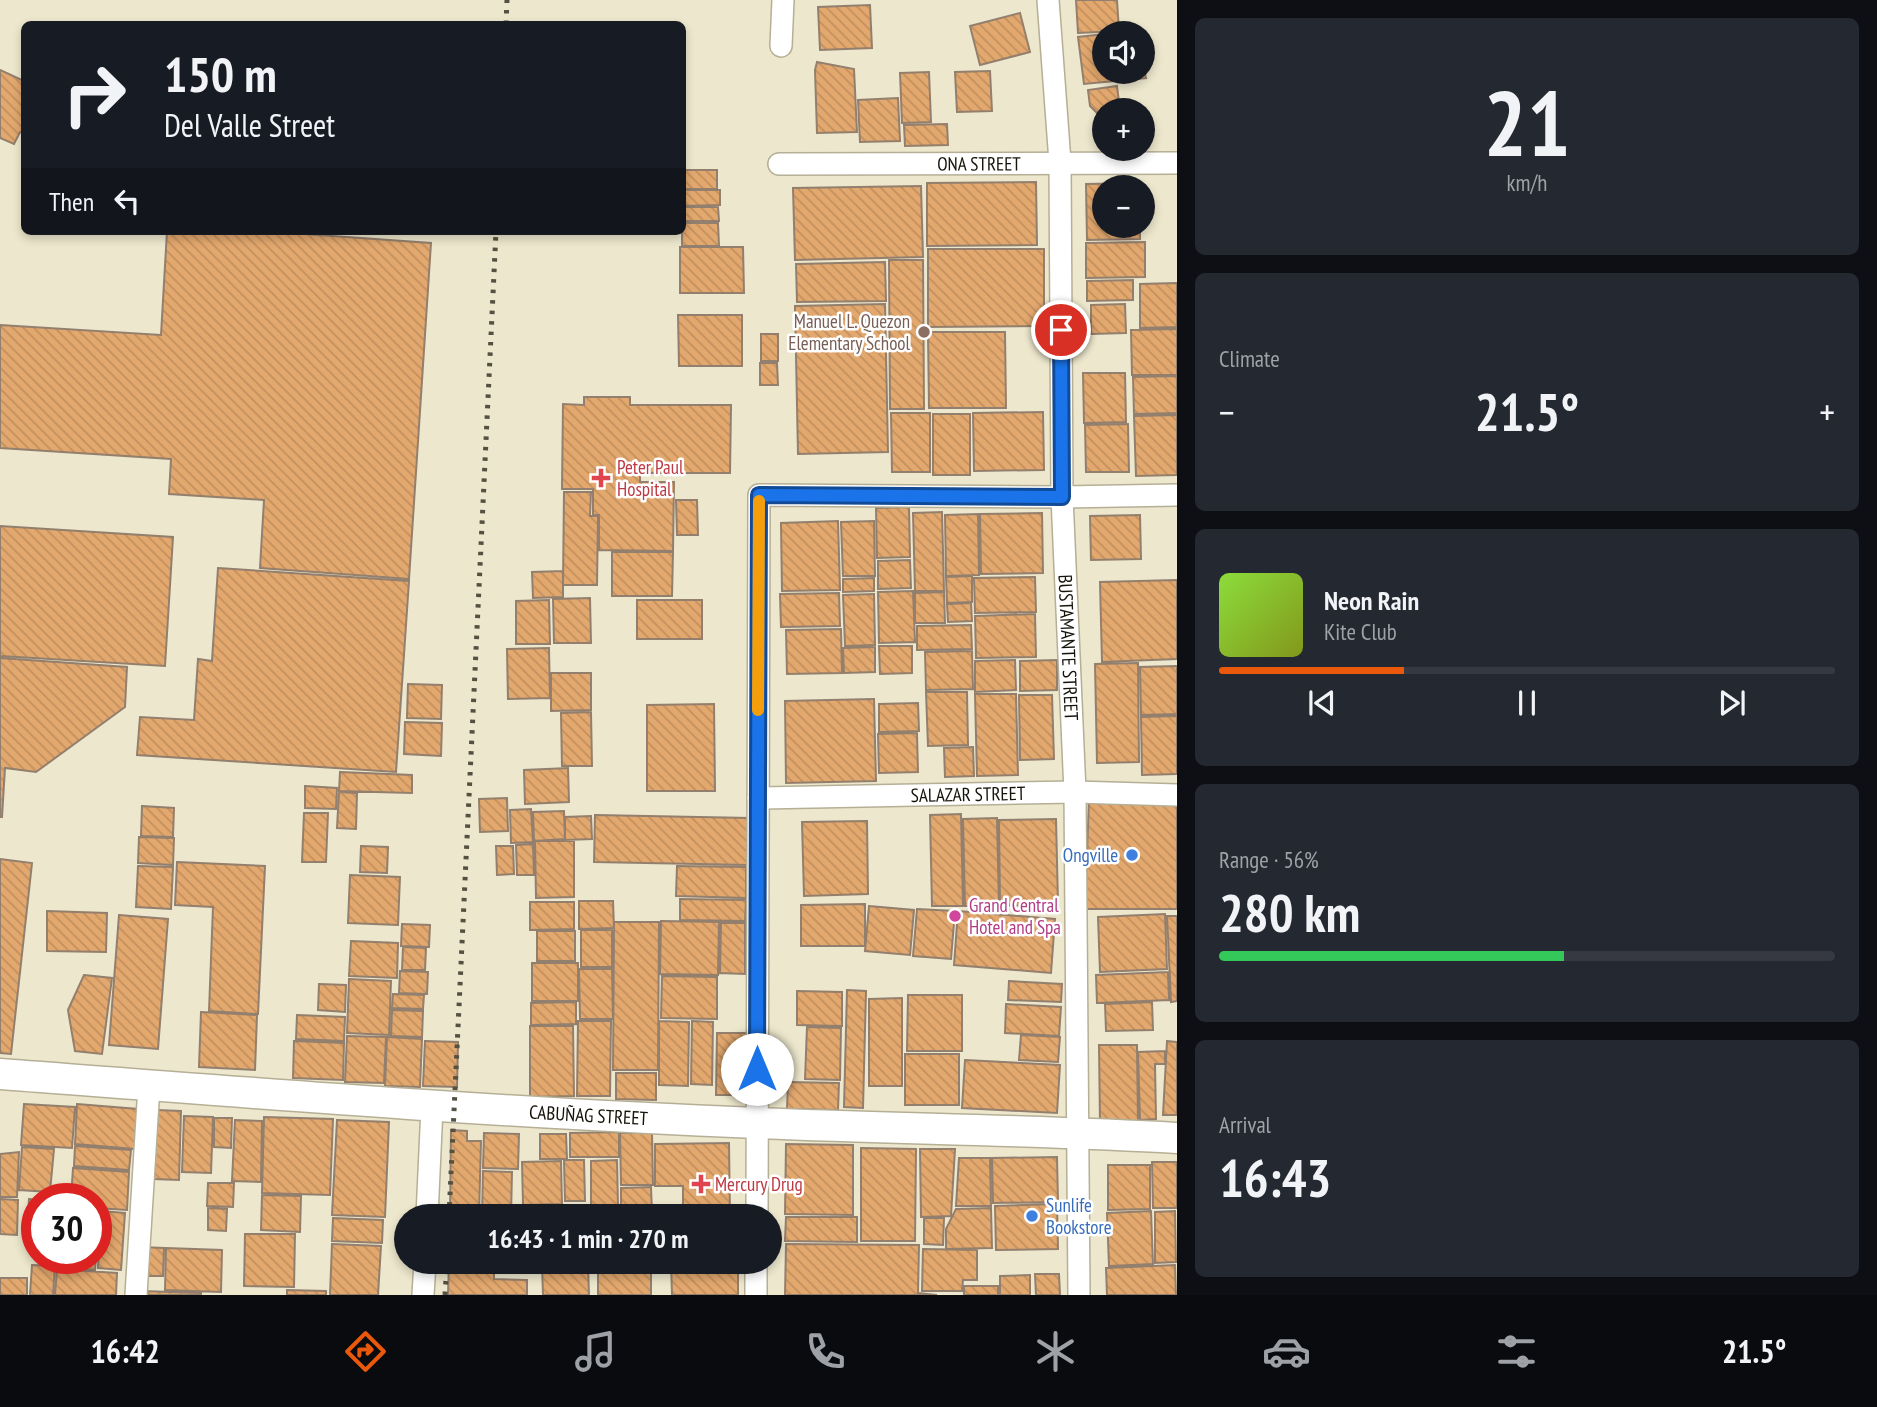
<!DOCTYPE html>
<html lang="en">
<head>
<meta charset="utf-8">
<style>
  body { margin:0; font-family:"PT Sans Narrow",sans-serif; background:#242831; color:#f1f3f6; height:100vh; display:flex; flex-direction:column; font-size:26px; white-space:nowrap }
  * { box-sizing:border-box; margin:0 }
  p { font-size:23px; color:#9ea1a6 }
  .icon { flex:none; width:38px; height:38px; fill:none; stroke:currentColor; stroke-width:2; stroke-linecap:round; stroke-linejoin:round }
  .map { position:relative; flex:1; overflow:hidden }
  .details { display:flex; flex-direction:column; gap:18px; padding:18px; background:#0d0f14; width:700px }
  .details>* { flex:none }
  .top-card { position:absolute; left:21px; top:21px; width:665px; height:214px; border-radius:10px; box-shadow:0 4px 10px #0003; background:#171b24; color:#f1f3f6; overflow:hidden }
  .buttons { position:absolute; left:1092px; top:21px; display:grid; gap:14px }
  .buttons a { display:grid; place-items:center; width:63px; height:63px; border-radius:50%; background:#171b24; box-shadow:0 4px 10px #0003; font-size:35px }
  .speed { position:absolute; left:21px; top:1183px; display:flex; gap:14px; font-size:35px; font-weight:700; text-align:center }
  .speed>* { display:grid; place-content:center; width:91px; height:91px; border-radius:50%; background:#171b24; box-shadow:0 4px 10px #0003; line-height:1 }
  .speed .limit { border:10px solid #d22; background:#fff; color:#111 }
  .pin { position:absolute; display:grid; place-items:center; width:60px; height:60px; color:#fff; margin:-30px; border:4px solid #fff; border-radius:50%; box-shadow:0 2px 7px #0007 }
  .me { position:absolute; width:77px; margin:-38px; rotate:0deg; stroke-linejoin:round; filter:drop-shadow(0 0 5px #0008) }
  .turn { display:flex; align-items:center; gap:24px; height:147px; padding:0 28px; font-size:32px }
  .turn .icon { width:91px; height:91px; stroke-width:2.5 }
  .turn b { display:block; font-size:49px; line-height:60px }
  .then { display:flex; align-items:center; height:66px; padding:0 28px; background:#0003; gap:14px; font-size:26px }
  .big { font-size:52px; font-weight:700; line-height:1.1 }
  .details .widget { flex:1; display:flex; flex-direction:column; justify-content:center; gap:10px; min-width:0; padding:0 24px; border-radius:10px; background:#242831 }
  .details .dial { align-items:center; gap:0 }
  .dial b { font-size:91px; line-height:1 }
  .song { display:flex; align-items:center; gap:21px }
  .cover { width:84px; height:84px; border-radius:10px; background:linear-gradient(135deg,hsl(90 70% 55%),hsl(70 70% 35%)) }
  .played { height:7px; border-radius:4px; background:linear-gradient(90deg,#ea580c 30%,#363941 30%) }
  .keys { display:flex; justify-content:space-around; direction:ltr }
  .heat { display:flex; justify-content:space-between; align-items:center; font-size:38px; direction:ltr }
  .charge { height:10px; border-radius:5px; background:linear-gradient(90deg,#34c759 56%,#363941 0) }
  .trip { position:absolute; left:394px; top:1204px; width:388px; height:70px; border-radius:35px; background:#171b24; box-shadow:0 4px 10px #0003; font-weight:700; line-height:70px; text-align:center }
  .tabs { display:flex; height:112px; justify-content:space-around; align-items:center; background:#090b0e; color:#9ea1a6 }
  .tabs .icon { width:49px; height:49px }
  .tabs .current { color:#ea580c }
  .tabs b { font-size:32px; color:#f1f3f6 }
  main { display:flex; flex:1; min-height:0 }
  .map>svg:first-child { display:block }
  .building { fill:url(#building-back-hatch); stroke:#937f6d; stroke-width:2 }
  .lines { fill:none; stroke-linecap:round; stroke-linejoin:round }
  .street-casing { stroke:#b5af96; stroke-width:24 }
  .secondary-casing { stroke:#b5af96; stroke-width:33 }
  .street { stroke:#fff; stroke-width:21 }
  .secondary { stroke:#fff; stroke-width:30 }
  .rail { stroke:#545142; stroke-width:5; stroke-dasharray:3.5 7; stroke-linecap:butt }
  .route-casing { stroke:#114b97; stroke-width:18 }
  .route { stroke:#1a73e8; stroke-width:12 }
  .slow { stroke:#f59e0b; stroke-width:12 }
  .education-dot { fill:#8d6e63; stroke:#fff; stroke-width:2.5 }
  .health-dot { fill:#e0444e; stroke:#fff; stroke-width:2.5 }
  .shop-dot { fill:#3f7fe0; stroke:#fff; stroke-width:2.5 }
  .hotel-dot { fill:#d1479c; stroke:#fff; stroke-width:2.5 }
  .labels { text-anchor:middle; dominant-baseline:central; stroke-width:5; stroke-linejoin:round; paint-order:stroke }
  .street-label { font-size:19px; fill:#151309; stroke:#fff }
  .education-label { font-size:19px; fill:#785e54; stroke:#fff; text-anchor:end }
  .health-label { font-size:19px; fill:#be3a42; stroke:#fff; text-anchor:start }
  .shop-label { font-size:19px; fill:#366cbe; stroke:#fff; text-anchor:end }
  .hotel-label { font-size:19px; fill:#b23c85; stroke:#fff; text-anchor:start }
</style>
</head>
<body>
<main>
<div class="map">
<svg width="1177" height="1295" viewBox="0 0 1177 1295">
  <defs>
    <pattern id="building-back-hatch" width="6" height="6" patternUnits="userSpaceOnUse" patternTransform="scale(1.75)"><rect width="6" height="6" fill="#e3a86e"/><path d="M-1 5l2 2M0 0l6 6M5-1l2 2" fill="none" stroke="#c2905e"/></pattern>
  </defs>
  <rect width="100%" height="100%" fill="#ede7cd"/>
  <path class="building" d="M1076,0H1117L1119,31L1078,33Z
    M870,5L872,48L820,50L818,7Z
    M1020,13L1030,52L980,65L970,26Z
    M1104,34V72H1143V65L1146,78L1084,84L1078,37Z
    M817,62L854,69L857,132L817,133L815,70Z
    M0,70L24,81V134L20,132L14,144L0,138Z
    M990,71L992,111L957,112L955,72Z
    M929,72L931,122L902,123L900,73Z
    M1117,86L1120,110H1104V120L1090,106L1088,90Z
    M898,98L900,141L860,142L858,100Z
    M947,124L948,145L905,146L904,125Z
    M682,170H717V189H682Z
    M1036,182L1037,245L927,246V183Z
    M1139,183V187H1104V226H1140V239L1087,240L1086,184Z
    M921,186L923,257L795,260L793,188Z
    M682,190H720V205L682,206Z
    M682,207H718L719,221H682Z
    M682,223H718L719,246H682Z
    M167,231H262L431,243L409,579L260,568L264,500L169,494L171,459L0,448V325L161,335Z
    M1145,242V277L1086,278V243Z
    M680,247H743L744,293H680Z
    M928,249H1044V326L928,327Z
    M889,260H923L924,409H890Z
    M885,262L886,301L797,302L796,264Z
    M1133,280V300L1087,301V281Z
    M1177,283V327L1140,328V284Z
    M885,304L888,452L798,454L795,306Z
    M1125,304L1126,333L1091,334V305Z
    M678,315H742V366H679Z
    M1177,329V375H1132L1131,330Z
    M928,332H1005L1006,408H929Z
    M761,334H778V361H761Z
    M760,363H777L778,385H760Z
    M1083,373H1125L1126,422L1084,423Z
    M1177,376V413L1134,414L1133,377Z
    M584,397H630V405H731L730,473H640V482H674L673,551L599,550V515H593V489H562L563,404L584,405Z
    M1043,412L1044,470L974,471L973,413Z
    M891,413H930V472H892Z
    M933,414H970V475H933Z
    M1177,415V475L1136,476L1134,416Z
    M1128,424L1129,472H1086L1085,425Z
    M564,492H591L590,516H598L597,585H563Z
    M676,500H697L698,535H677Z
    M909,507L910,557L877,558L876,508Z
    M942,512L944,591H915L913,513Z
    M1042,513L1043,573L981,574L980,514Z
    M978,514L979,575L946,576L945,515Z
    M1140,515L1141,559L1091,560L1090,516Z
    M838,521L840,590L782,591L781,523Z
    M874,521L875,576H843L841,522Z
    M0,526L173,537L165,666L0,656Z
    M612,552H673L672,596H612Z
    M910,560L911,588L878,589V561Z
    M218,568L409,581L396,772L137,755L140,717L194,720L198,659L212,661Z
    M563,571V597L533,598L532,572Z
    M972,576V602L947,603L946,577Z
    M1035,577L1036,612L975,613L974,578Z
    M874,578V591L843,592V579Z
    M1177,580V659L1102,662L1100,582Z
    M913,591L915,642L879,643L878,592Z
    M944,592L945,623H915V593Z
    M839,593L840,626L781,627L780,594Z
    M874,594L875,645L845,646L843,595Z
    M590,598L591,643H554L553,599Z
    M549,600L550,644H516V601Z
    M637,600H702V639H637Z
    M971,603L972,621L948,622L947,604Z
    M1035,614L1036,657L976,658L975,616Z
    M971,625L972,649L917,650V626Z
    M841,629L842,673L787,674L786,630Z
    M879,646H912V673L880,674Z
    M875,647V672L844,673L843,648Z
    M549,648L550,698L508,699L507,649Z
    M972,651L973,689L926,690L925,652Z
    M0,658L127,667L125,707L36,772L5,768L2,817H0Z
    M1015,660L1016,690L975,692V661Z
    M1057,660V690L1020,691V661Z
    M1138,663L1139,762L1097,763L1095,664Z
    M1177,666V714L1141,715L1140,667Z
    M551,673H591V710L551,711Z
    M408,684L442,685L441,719L407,718Z
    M926,692H967L968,745L928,746Z
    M975,694H1016L1018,775L977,776Z
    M1019,695H1052L1054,759L1020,760Z
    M874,699L876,781L786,783L785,701Z
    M918,703L919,731L879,732V704Z
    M714,704L715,791H647V705Z
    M591,712L592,766H562L561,713Z
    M1177,716V774L1142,775L1141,717Z
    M405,722L442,723L441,756L404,754Z
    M917,733L918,772L879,773L878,734Z
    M973,747L974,776L945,777L944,748Z
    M568,768L569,802L525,804L524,770Z
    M340,772L412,775V793L339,791Z
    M305,786L337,788L336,809L305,808Z
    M339,792L357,793L356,829L337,828Z
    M507,798L508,831L480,832L479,799Z
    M1089,799L1177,802V909H1085Z
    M142,806L174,808L173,837L141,836Z
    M531,809L533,842L511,843L510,810Z
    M564,811L565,839L534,841L533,812Z
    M304,813H328L326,862H302Z
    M961,814L963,906H932L930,815Z
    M595,815L750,818L749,865L594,862Z
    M591,816L592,839L565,840V817Z
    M997,818L999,906H965L963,819Z
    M1056,819L1058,904L1000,906L999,820Z
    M867,821L868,894L804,896L802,822Z
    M139,837L174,838L173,865L138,863Z
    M535,841H574V897L536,898Z
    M533,844L534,875H517L516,845Z
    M361,846L388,847L387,873L360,872Z
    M496,846H513L514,874L497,875Z
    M0,859L32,863L11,1054L0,1053Z
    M177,862L265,866L258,1014L209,1011L213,907L175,905Z
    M138,866L173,867L171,909L136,907Z
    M677,866L746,867V898L676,896Z
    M350,875L400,877L398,925L348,923Z
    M680,899L746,900L745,921L680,920Z
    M579,901H613L614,928L579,929Z
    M530,902H574V929L530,930Z
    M865,904V946H801V905Z
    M869,906L914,910L910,955L865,951Z
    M917,909L955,911L951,959L913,956Z
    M47,911L107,913L106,952L47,951Z
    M958,911L1055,919L1051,973L954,965Z
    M1165,914L1167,969L1100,972L1098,917Z
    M119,915L168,919L158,1049L109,1045Z
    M1167,916H1177V1001L1171,1002Z
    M661,921L719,922L718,975L660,974Z
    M614,922H659L658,1070H613Z
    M721,923H745V974L720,973Z
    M402,924L430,925L429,947L401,946Z
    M581,930H612V967H581Z
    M537,931H575V961H537Z
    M351,941L398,943L397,978L349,976Z
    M403,947L426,948L425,970H402Z
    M532,963H578V1001H532Z
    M579,969H612L613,1019H580Z
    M400,971L428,972L427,994L399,993Z
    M1168,972L1169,1000L1097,1003L1096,975Z
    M84,975L112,978L102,1054L75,1051L68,1010Z
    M662,976L717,977V1019L661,1018Z
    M349,979L391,981L389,1035L347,1033Z
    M1009,981L1062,984L1061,1002L1008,1000Z
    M319,984L346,985L345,1012L318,1010Z
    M847,990L866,991L863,1108L844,1107Z
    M797,991L842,992V1026L797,1025Z
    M393,994L424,995L423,1009L392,1008Z
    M908,995H962V1051H907Z
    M902,998V1086H869V999Z
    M576,1002V1024L531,1025V1003Z
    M1152,1002L1153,1030L1106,1031L1105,1004Z
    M1006,1004L1061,1007L1059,1036L1005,1033Z
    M392,1010L423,1011L422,1037L391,1036Z
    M201,1012L257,1015L255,1070L199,1067Z
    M297,1015L345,1017L344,1041L296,1039Z
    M578,1021H611L610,1096H577Z
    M659,1021L689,1022L688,1086L659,1085Z
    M692,1021L713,1022L712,1085L691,1084Z
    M530,1026H573L574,1096L530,1097Z
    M807,1027L841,1028L840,1080L805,1079Z
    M717,1033H748L747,1095H716Z
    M1021,1035L1060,1037L1058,1062L1019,1060Z
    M347,1036L386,1037L384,1083L345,1082Z
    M387,1037L422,1039L420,1087L385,1086Z
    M294,1041L344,1043L343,1080L293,1078Z
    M425,1041L458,1042L457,1087L423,1086Z
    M1167,1041L1177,1042V1115H1163Z
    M1099,1045H1137L1138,1122H1100Z
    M1165,1051V1064H1155L1156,1119L1140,1120L1138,1052Z
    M905,1054H959V1105H905Z
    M965,1060L1060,1065L1057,1113L962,1108Z
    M616,1073H656V1100L616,1099Z
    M788,1082L839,1083L838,1110L787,1109Z
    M24,1104L75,1107L72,1148L21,1145Z
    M77,1104L138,1109L135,1149L75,1144Z
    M156,1110L181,1111L179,1180L154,1179Z
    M184,1116L213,1117L211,1173L182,1172Z
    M264,1117L333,1119L330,1195L262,1193Z
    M214,1118H232L231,1148L214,1147Z
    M235,1120L262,1121L261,1182L232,1181Z
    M337,1120L389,1122L385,1217L332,1215Z
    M451,1130L467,1131V1141H481L479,1216H450Z
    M619,1132V1157H570V1133Z
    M484,1133L519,1134L518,1169L483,1168Z
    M620,1133H652L653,1185H621Z
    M540,1134H566L567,1159H540Z
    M729,1143L730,1216H683V1186H655V1144Z
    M786,1144L853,1145V1215L785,1214Z
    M75,1146L131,1150L129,1170L74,1166Z
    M22,1147L54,1149L50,1192L19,1190Z
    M861,1148L916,1149L915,1241H861Z
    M920,1149H955L951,1216L921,1217Z
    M19,1152L17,1197H0V1154Z
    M1057,1157L1058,1202L993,1203L992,1158Z
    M959,1158H990L991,1206H956Z
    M564,1160H584L585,1201H565Z
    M617,1160L618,1206H591V1161Z
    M561,1161L562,1204L523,1205L522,1162Z
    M1152,1162H1177V1208H1153Z
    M1108,1165H1150V1209L1108,1210Z
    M73,1168L129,1172L127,1210L96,1208V1199H71Z
    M483,1171L512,1172L511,1216H482Z
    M208,1183H234L233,1207L207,1206Z
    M651,1187L652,1213H621V1188Z
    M262,1195L301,1196L300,1232L261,1230Z
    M0,1199L18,1200L17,1235L0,1234Z
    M29,1199L37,1200V1246L26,1245Z
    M1057,1204L1058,1249L996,1250L995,1206Z
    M530,1206H557V1216H530Z
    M560,1206H588V1216H560Z
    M208,1208L227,1209L226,1231L208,1230Z
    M991,1208L992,1248L946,1249V1229L956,1209Z
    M101,1211L125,1213L121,1270L98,1268Z
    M1151,1211L1153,1264L1109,1266L1107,1213Z
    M1175,1211L1176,1262L1155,1263V1212Z
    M786,1217H857V1242L785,1241Z
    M333,1218L383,1220L382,1243L332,1241Z
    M924,1218H944L943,1245L924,1244Z
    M245,1234H295L294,1287L244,1286Z
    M332,1244L381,1246L378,1295H330Z
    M786,1244L919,1245L918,1293L937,1295H785Z
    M141,1247L164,1248L163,1276H140Z
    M166,1248L222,1250L221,1292L165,1290Z
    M923,1249L977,1250V1280H963L962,1291H922Z
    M58,1258H96L95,1270L58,1267Z
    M449,1262H494V1279L527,1280V1295H448Z
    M592,1262H632V1266L592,1267Z
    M671,1262H738V1295H672Z
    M32,1265L55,1266L53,1295H30Z
    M588,1265L589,1295H543L542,1266Z
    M1175,1265L1176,1295H1107L1106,1268Z
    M57,1269L117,1273L116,1295H55Z
    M651,1270V1295H598V1271Z
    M1035,1274H1059L1060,1295H1036Z
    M1030,1275V1295H1000V1276Z
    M0,1278H27V1295H0Z
    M964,1286H998V1295H964Z
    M287,1290L326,1291V1295H287Z
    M141,1291L201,1293V1295H140Z"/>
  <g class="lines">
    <g class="street-casing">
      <g id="street">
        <path id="s1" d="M1048,0L1060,162L1062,497L1075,792L1079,1295"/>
        <path d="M781,46L783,0"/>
        <path id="s2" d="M779,164L1177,163"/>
        <path id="s3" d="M758,798L1075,792L1177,795"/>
        <path d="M427,1216L432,1107"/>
        <path d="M757,1216L759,495L1062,497L1177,495"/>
        <path d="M136,1295L149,1086"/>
        <path d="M423,1295L425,1262"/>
        <path d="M756,1295V1262"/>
      </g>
    </g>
    <g class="secondary-casing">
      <g id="secondary">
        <path id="s4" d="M0,1074C252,1093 504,1113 757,1123C897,1129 1037,1130 1177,1138"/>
      </g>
    </g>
    <use href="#street" class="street"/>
    <use href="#secondary" class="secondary"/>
    <path class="rail" d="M506,24L507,0
      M449,1216L496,231
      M445,1295L447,1262"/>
  </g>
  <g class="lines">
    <g class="route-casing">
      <path id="route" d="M757,1069L759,495L1062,497L1061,330"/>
    </g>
    <use href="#route" class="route"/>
    <path class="slow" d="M758,710L759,501"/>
  </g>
  <circle class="education-dot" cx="924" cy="332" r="7"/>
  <g class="health-dot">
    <path d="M597.5 467.5h7v7h7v7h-7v7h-7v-7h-7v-7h7z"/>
    <path d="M697.5 1173.5h7v7h7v7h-7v7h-7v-7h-7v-7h7z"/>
  </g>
  <g class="shop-dot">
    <circle cx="1132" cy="855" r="7"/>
    <circle cx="1032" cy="1216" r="7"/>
  </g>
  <circle class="hotel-dot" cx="955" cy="916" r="7"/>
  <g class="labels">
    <g class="street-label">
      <text stroke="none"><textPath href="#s2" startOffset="200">ONA STREET</textPath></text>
      <text stroke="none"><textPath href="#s1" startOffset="648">BUSTAMANTE STREET</textPath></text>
      <text stroke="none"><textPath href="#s3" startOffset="210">SALAZAR STREET</textPath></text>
      <text stroke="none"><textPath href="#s4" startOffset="590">CABUÑAG STREET</textPath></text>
    </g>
    <g class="education-label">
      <text x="910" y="321">Manuel L. Quezon<tspan x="910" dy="22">Elementary School</tspan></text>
    </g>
    <g class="health-label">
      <text x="617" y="467">Peter Paul<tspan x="617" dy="22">Hospital</tspan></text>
      <text x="715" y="1184">Mercury Drug</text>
    </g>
    <g class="shop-label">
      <text x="1118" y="855">Ongville</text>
      <text x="1046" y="1205" text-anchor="start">Sunlife<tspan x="1046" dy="22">Bookstore</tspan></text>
    </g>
    <g class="hotel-label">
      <text x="969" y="905">Grand Central<tspan x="969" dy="22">Hotel and Spa</tspan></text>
    </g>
  </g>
</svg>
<div class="buttons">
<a><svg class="icon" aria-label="sound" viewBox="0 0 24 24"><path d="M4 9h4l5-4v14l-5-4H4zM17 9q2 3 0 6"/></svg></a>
<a>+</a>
<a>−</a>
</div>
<div class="speed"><div class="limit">30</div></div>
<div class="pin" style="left:1061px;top:330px;background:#d93025"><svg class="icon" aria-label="arrive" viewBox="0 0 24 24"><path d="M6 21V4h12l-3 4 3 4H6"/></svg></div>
<svg class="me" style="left:757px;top:1069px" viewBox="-20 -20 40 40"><circle r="19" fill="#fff"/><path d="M0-13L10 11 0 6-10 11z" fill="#1a73e8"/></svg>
<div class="trip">16:43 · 1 min · 270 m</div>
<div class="top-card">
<div class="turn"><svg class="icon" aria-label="right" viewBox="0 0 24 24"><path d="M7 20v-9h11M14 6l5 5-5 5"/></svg><div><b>150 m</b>Del Valle Street</div></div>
<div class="then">Then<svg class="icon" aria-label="left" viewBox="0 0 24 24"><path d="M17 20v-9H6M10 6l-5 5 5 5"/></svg></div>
</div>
</div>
<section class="details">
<div class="widget dial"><b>21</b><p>km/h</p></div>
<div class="widget"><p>Climate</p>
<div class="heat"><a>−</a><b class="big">21.5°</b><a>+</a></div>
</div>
<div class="widget">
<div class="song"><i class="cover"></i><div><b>Neon Rain</b><p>Kite Club</p></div></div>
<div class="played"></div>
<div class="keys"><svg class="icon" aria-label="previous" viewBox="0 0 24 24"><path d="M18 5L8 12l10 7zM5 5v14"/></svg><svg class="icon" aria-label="pause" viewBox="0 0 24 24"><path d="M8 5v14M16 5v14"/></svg><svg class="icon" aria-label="next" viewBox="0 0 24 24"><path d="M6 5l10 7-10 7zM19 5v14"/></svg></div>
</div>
<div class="widget"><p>Range · 56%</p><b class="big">280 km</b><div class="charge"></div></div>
<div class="widget"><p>Arrival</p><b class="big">16:43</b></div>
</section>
</main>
<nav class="tabs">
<b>16:42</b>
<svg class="icon current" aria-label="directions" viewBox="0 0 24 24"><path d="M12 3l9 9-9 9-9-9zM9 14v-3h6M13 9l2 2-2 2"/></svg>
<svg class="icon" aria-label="music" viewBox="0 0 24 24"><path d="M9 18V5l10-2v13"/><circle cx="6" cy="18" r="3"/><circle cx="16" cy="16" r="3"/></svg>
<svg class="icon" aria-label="phone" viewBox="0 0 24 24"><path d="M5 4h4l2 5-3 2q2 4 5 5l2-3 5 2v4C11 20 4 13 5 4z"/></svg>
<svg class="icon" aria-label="climate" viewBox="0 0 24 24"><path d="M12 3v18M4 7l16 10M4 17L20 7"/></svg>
<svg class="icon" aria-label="car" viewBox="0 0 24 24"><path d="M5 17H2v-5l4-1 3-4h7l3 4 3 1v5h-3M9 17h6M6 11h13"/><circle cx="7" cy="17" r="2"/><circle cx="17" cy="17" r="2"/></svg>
<svg class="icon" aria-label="filters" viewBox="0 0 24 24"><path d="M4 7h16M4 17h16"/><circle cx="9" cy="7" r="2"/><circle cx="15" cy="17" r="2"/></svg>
<b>21.5°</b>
</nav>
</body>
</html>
